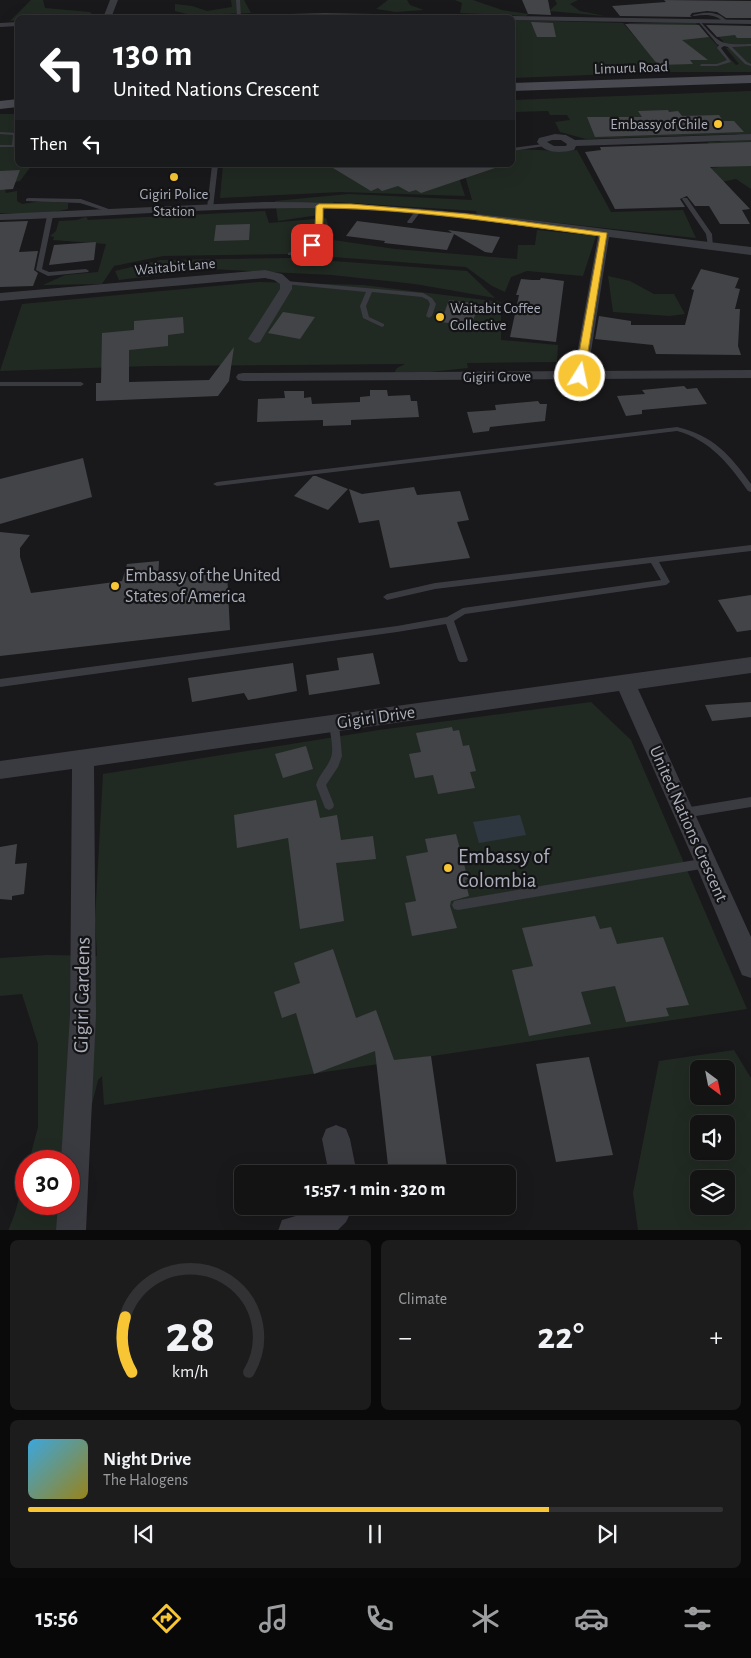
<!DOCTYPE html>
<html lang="en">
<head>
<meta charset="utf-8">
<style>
  body { margin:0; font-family:"Alegreya Sans",sans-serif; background:#1c1c1d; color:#f1f3f6; height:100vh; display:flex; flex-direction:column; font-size:19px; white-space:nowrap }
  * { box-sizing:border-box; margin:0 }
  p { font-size:16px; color:#9d9ea0 }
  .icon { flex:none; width:28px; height:28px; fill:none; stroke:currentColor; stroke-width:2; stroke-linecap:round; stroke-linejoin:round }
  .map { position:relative; height:1230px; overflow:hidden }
  .side { display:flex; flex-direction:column; gap:10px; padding:10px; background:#0a0a0b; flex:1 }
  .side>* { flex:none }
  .top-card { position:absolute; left:15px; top:15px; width:500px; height:152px; border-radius:8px; box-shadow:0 5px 20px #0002,0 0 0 1px #323234; background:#202124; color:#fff; overflow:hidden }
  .needle { width:32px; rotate:148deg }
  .tools { position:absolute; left:690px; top:1060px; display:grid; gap:10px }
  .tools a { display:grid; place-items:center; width:45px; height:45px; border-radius:8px; background:#131314; box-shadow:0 5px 20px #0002,0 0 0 1px #323234; font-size:25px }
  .speed { position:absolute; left:15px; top:1150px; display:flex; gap:10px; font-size:25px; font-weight:700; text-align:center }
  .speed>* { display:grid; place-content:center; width:65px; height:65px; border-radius:50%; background:#131314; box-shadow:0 5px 20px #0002,0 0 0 1px #323234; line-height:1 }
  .speed .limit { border:8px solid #d22; background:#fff; color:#111 }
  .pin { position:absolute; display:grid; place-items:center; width:42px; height:42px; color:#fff; margin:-21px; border-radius:10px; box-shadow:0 2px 8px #0006 }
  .me { position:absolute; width:55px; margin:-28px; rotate:10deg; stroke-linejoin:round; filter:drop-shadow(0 0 4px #0008) }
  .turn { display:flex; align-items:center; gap:18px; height:105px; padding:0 15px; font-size:22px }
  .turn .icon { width:65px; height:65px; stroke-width:2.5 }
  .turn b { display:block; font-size:35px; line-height:42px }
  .then { display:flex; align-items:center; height:48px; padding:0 15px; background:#0003; gap:10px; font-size:19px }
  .big { font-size:38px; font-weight:700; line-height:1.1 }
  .side .tile { flex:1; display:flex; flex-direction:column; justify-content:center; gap:8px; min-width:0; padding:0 18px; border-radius:8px; background:#1c1c1d }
  .side .dial { align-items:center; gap:0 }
  .dial svg { height:130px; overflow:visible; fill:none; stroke:#323234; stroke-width:7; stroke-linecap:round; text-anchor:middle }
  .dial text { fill:#f1f3f6; stroke:none }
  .song { display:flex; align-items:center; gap:15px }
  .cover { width:60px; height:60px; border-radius:8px; background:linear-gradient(135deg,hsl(200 70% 55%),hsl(50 70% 35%)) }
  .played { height:5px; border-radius:2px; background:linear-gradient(90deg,#f8c634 75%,#323234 75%) }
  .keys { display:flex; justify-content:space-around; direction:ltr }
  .heat { display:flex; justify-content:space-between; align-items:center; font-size:28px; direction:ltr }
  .side .tiles { flex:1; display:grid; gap:10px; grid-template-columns:1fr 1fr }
  .tile:last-child { grid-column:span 2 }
  .trip { position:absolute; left:234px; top:1165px; width:282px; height:50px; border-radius:8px; background:#131314; box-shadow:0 5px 20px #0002,0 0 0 1px #323234; font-weight:700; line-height:50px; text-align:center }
  .tab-bar { display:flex; height:80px; justify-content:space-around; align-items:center; background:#080808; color:#9d9ea0 }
  .tab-bar .icon { width:35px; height:35px }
  .tab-bar .current { color:#f8c634 }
  .tab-bar b { font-size:22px; color:#f1f3f6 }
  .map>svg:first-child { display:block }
  .green { fill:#212a22; fill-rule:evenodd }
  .water { fill:#2e3740 }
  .building { fill:#434448 }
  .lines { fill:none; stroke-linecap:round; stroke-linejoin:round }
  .service { fill:#3a3a41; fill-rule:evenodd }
  .minor { fill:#3a3a41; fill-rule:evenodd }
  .secondary { fill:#484951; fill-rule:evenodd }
  .route { fill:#f8c634; stroke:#a18122 }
  .poi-dot { fill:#f8c634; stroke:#141416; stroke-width:2 }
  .labels { text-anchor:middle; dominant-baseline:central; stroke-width:4.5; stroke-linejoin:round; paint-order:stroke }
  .far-street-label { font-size:15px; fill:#abafbb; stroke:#141416 }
  .far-poi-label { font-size:15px; fill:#abafbb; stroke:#141416; text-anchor:end }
  .poi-label { font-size:18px; fill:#abafbb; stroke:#141416; text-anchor:start }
  .street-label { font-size:18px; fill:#abafbb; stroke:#141416 }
  .near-poi-label { font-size:21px; fill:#abafbb; stroke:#141416; text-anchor:start }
  .near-street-label { font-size:21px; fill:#abafbb; stroke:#141416 }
</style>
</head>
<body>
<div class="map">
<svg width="751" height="1231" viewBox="0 0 751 1231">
  <rect width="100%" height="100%" fill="#19191b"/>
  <path class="green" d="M31,0H43L45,8L90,12L95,17L18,18L17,20L10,21Z
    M231,0H244L251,13L191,15L175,11V4L192,6L207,11L232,7Z
    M388,0H407L410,5L424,10L396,12L376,9Z
    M455,0H473L502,10L529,14L526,16L460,13L462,3Z
    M555,0H578L570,4L580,11L605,16L549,11L557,4Z
    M512,20L623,23L644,47H648L628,23L695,22L736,65L739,64L726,48H729L708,25L751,26V72H669L653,52L651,56L664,72L513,78Z
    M751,91V189L736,179L681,190L683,171L719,167L708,142H721L717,140L739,134L586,139L560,132L555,122L570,120L567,115H550L548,111L515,112L513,100Z
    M0,114H17L18,165H32L20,181L3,184L6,193L17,191V201L22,204L42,201L68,203V209L46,214L0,213Z
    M513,149L564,151L577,150L611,212L683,210L696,238L477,214L476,211L334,202L319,215L278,221L275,201L349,194L472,200L462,165H512Z
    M223,165H455L465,196L341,192L220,198Z
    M265,211L269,223L326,218L333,240L395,249L517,259L518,245H535L537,230L596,236L583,276L527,271L511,277L505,292L492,286L466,267L293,254L163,256L114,266L102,284L43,285L65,275L98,272L106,244L53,240L54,237L50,236L56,231L59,221L77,220L86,217L88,220Z
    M293,258L467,271L495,298L415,284L332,275L210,269L119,280L115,271L161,260Z
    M608,276L630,281L654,294H674L685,314L670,316L613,312Z
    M260,282L363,285L501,302V340L558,345L557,362L467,363L468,368L430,372L394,373L397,368L405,364L149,366L0,371L22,304Z
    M591,702L631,740L747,1009L104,1105L102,1076L98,1080L69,1198V1161H29L38,1127V1044L22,994L0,996V958L47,955L97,956L95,919L103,774L379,730Z
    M734,1050L751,1078V1230H638L633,1193L659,1061ZM699,1069H726V1096H699ZM699,1124H726V1151H699ZM699,1179H726V1206H699Z
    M26,1171V1204H67L61,1230L8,1231L15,1213Z"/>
  <path class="water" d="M520,815L526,835L479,843L473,822Z"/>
  <path class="building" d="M522,0H548L551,15L528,14Z
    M664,0L751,1V18H726L717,12L707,11L692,13L690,16L692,17L620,16L612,6L666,2Z
    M531,22L553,23L556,37H537Z
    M625,24L699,25L709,37L682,40L708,60H690L693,64L658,65Z
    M706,25L751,26V38H737L735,35L717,37Z
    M668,110L669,112L678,111L682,116L719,115L723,121H734L744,132L595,137L587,117H642L638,111Z
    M751,142V166L710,167L750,209L742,210L750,224H720L709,206H695L687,196L680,199L685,207L615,209L585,152L601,150L600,147Z
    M328,165H495V168L421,193L416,190L409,192L398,186L382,191L378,188L371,191Z
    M20,170L13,189L0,190V171Z
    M28,221L19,252L38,251L34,270L38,273L33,286L0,287V222Z
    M357,221L452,233L448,230L500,237L492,253L485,252L454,234L447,250L384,243L385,241L346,236Z
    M250,224L249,240L214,241L216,225Z
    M96,242L94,260L49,265L54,245Z
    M701,269L739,278L735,288L740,289L735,309H740L738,346L741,355L656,354L653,345L595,339L599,316L631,321V325H685L694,290L691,289Z
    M541,278L564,281L556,342L510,337L519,295H516L521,279L532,280H540Z
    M449,300L479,304L471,326L441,322Z
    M283,312L315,317L300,339L268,333Z
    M183,317L184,333L168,335V346L129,350V382L209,380L234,347L229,381L218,396L96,401V383H101L102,333L134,330V321Z
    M684,386L687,389L697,388L707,404L642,410V414L626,416L617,396L645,394L642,390Z
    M370,390H387L388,396L410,395L411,401H417L419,417L351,420V425L323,426V420L257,422L258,399L285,398L284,391H304V398L311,397L312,404L360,402V397L370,396Z
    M538,401L540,404H547L545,421L490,427L489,431L473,433L467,412L496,410L495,405Z
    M83,458L92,497L0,524V479Z
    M313,476H316L348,489L328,510L294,496Z
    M414,487L417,495L460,491L469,520L457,522L470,558L390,568L379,520L359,523L349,489L362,494Z
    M0,532L30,535L20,548V557L31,593L122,581L127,564L159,561L158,580L227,572L230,630L0,656Z
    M751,595V630L737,632L718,600Z
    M373,653L380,684L309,695L306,675L339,670L337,658Z
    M293,663L297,691L248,700L244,693L192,702L188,678Z
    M751,702V717L712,721L705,705Z
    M452,727L453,731L459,730L463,746L469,745L476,771L470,772L475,788L438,794L433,775L415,778L409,754L421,752L416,733Z
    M306,746L313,769L283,778L275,754Z
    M316,800L320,818L337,815L341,840L373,836L376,859L336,863L344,921L300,929L288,838L237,848L234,815Z
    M456,834L468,879L465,880L469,896L451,901L450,906L457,928L412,936L405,903L416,901L406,856L428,852L425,839Z
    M17,844L15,864L27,863L24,894L12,896V900L0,899V847Z
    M595,916L600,929L611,927L617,944L663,937L689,1005L666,1008L669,1016L626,1022L615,986L581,992L591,1024L529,1036L512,970L533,966L522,928Z
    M333,949L356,1018L376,1010L394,1060L431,1056L447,1167L389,1174L375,1051L314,1074L296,1013L282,1018L274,992L300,983L294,963Z
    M589,1057L613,1155L556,1162L536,1064Z"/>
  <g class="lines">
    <path class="service" d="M236,0H240L241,18L237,17Z
      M703,13C713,12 721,14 728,22L725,23C716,14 706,14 694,16L692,15Z
      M697,20H699C721,44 718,45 751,44V46L732,47L747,62L751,64V66L745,64L728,47L724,46L721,48L731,62L717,66H700L701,64H717L727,60L717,48L719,45L717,44Z
      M0,132L18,133V147H0V145H12L13,135L0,134Z
      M543,144L545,145V146L512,151V148Z
      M18,151V160L16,159V152Z
      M212,165H218L213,208L210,210L207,208Z
      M28,198L81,199L117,212L112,213L80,203L26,201V199Z
      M683,198H687L712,234L713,247L708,246L706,234L682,199Z
      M317,205L322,206V228L315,245L292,255H288V253L310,244L316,228Z
      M416,210L421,211L412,223H408L407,222Z
      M50,214L53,216L42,269L49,272L86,269L89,271L88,272L48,276L36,270L47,216Z
      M286,281L423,293L432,298L436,304L432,316L429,318L426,316L430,304L428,300L422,297L372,292L366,306L369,317L384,324V326L382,327L363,318L360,306L366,292L284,284L283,283Z
      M0,382H81L84,384L81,386H0Z
      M677,427C714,436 729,454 751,484V492L748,491C729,464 710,440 677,431L217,486L213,484L217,482Z
      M751,545V551L659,562L670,582L666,585L465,614L454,621L468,660L466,662H460L458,660L446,624L397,632L0,687V679L397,626L447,617L463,608L661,580L651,563L435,589L387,600L383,597L387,594L435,583Z
      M334,720L337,721L339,724L342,756L338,767L326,785L334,805L333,808L329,810L325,808L316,785C319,775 326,769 330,760C335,751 330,734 329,724L331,721Z
      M751,797V807L684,818L680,816L679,813L680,810L684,808Z
      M707,858L711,859L712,863L711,867L707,868L458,910L454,909L452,905L454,901L458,900Z"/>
    <path class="minor" d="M110,0H118L111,18H103Z
      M325,13L474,16L478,18H212L216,16Z
      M512,16L751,20V24L512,20V18H508Z
      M18,22V26L0,27V23Z
      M555,134L566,135L575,140L751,134V140L576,146L574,150C560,153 546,154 537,142L539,138ZM552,140H561L567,144L566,146H554L547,142Z
      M264,202C428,201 589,229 751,247V255L609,237L588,371L751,370V378L243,381L238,380L236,377L238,374L243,373L574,371L598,236C501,223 404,209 307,208C205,208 102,217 0,220V214Z
      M265,270L282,274L292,283V289L260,342L255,343L248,339L280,289V284L274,280L265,278L0,301V293Z
      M751,657V673L638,689L751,937V978L742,975L695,863L619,691L94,766L96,1015L86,1231H56L58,1204H69V1161H61L70,1015L72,769L0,779V761Z
      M336,1125L346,1129L350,1139L357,1174H329L322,1139L326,1129Z
      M320,1206H354L346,1222L337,1231H278L282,1220L313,1211Z"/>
    <path class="secondary" d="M751,75V83L512,91V83Z
      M18,99V107L0,109V101Z"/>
  </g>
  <path class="route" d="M319,204H351L467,214L607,233L584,376L580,379L575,376L600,236C508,224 416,209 323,208C323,220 324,241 312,248L309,245L315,228L316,206Z"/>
  <g class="poi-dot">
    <circle cx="718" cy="124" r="5"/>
    <circle cx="174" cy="177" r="5"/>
    <circle cx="440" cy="317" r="5"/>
    <circle cx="115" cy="586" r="5"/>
    <circle cx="448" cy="868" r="5"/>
  </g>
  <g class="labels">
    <g class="far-street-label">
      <text transform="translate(631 68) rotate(-2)">Limuru Road</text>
      <text transform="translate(175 267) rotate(-5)">Waitabit Lane</text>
      <text transform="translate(497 377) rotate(-1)">Gigiri Grove</text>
    </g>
    <g class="far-poi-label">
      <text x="708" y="124">Embassy of Chile</text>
      <text x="174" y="194" text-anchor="middle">Gigiri Police<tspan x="174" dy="17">Station</tspan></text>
      <text x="450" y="308" text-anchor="start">Waitabit Coffee<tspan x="450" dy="17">Collective</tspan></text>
    </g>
    <g class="poi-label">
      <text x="125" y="576">Embassy of the United<tspan x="125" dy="21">States of America</tspan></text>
    </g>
    <g class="street-label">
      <text transform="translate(376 718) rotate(-8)">Gigiri Drive</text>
      <text transform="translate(688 824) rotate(66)">United Nations Crescent</text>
    </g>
    <g class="near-poi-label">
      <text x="458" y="856">Embassy of<tspan x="458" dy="24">Colombia</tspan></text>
    </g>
    <g class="near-street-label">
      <text transform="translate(82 995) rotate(-89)">Gigiri Gardens</text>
    </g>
  </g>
</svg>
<div class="tools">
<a><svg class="needle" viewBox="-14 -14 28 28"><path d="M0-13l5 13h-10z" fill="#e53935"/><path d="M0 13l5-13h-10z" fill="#9d9ea0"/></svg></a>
<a><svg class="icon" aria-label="sound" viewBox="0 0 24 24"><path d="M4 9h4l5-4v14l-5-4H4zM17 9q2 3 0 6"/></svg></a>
<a><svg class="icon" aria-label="layers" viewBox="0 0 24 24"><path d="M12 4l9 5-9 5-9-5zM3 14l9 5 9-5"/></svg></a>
</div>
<div class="speed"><div class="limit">30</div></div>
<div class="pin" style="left:312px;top:245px;background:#d93025"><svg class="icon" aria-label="arrive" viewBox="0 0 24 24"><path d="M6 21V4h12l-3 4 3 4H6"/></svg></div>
<svg class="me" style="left:580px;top:376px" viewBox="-20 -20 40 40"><circle r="17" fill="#f8c634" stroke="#fff" stroke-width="3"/><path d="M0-11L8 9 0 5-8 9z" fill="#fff"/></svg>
<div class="trip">15:57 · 1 min · 320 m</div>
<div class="top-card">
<div class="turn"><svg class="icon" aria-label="left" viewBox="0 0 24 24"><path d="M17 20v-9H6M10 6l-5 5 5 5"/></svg><div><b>130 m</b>United Nations Crescent</div></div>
<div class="then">Then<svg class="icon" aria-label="left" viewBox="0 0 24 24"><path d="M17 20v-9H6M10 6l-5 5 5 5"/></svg></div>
</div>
</div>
<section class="side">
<div class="tiles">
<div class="tile dial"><svg viewBox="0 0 100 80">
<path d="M14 69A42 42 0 1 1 86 69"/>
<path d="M14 69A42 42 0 0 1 10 35" stroke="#f8c634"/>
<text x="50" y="56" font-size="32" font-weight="700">28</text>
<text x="50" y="72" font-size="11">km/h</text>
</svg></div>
<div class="tile"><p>Climate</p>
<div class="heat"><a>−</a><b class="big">22°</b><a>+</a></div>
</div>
<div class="tile">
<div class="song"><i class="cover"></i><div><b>Night Drive</b><p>The Halogens</p></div></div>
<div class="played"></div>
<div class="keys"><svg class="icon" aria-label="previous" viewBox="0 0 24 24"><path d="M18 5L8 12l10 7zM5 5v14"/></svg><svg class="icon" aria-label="pause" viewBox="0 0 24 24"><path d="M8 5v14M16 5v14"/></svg><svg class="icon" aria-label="next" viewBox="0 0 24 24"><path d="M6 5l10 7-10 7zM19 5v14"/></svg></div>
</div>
</div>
</section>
<nav class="tab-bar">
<b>15:56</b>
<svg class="icon current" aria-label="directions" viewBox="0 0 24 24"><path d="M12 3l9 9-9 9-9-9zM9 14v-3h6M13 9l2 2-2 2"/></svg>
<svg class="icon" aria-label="music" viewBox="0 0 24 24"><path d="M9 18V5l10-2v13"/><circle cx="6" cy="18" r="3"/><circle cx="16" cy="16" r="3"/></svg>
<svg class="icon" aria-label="phone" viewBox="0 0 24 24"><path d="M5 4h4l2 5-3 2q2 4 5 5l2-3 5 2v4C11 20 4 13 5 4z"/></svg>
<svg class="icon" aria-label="climate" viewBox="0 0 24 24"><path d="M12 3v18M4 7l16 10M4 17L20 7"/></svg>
<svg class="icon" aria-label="car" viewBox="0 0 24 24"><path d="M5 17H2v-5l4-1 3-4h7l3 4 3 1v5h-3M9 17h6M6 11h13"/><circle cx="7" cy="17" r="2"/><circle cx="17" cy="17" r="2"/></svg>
<svg class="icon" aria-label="filters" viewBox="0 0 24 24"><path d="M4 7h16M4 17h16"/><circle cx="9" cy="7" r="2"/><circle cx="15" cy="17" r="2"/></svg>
</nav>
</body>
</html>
